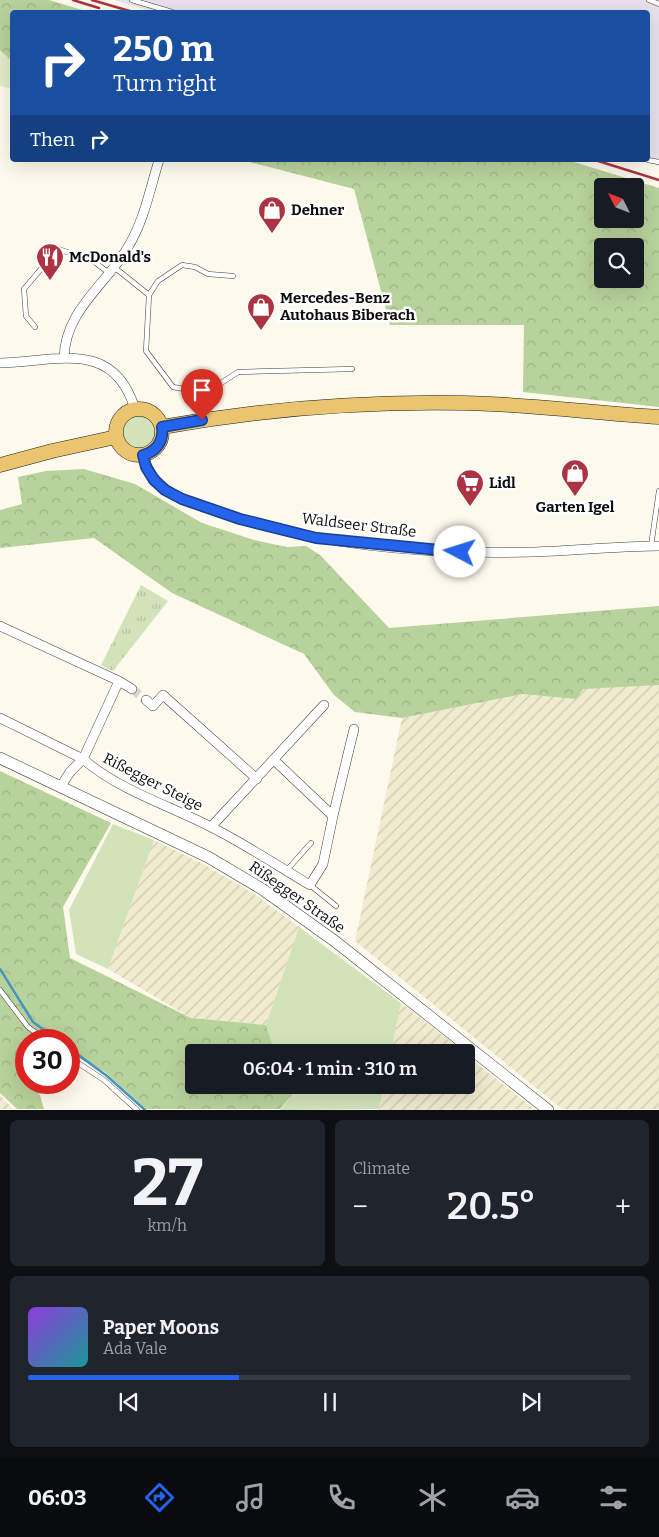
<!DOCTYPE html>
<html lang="en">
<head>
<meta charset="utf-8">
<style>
  body { margin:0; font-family:Bitter,serif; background:#20242c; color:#f1f3f6; height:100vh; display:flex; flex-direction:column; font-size:19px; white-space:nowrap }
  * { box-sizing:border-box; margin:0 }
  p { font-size:16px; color:#9ea1a6 }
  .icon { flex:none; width:28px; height:28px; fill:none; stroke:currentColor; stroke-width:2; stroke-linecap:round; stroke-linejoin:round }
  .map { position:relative; height:1110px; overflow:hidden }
  .sheet { display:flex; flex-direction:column; gap:10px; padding:10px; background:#0d0f14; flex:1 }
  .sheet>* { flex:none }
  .guide { position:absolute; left:10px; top:10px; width:640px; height:152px; border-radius:5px; box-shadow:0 5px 20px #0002; background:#1a4fa0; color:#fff; overflow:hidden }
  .needle { width:32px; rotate:312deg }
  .fabs { position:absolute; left:594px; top:178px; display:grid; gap:10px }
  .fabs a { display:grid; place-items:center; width:50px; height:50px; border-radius:5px; background:#171b24; box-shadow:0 5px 20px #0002; font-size:25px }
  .speed { position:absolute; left:15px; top:1029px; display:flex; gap:10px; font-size:25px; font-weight:700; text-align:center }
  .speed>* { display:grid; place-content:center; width:65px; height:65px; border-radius:50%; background:#171b24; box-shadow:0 5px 20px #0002; line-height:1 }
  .speed .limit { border:8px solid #d22; background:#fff; color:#111 }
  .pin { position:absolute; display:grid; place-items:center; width:42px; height:42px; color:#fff; margin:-51px -21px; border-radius:50% 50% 50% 0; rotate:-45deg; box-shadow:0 0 5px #0007 }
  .pin .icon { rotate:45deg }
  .me { position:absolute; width:55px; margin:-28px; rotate:275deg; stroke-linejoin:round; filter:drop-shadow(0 0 4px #0008) }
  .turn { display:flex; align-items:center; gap:18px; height:105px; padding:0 20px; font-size:22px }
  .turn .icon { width:65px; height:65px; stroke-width:2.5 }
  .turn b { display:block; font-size:35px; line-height:42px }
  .then { display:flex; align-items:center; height:48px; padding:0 20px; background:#0003; gap:10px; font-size:19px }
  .big { font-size:38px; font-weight:600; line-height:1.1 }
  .sheet .card { flex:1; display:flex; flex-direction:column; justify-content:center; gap:8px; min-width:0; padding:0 18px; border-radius:8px; background:#20242c }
  .sheet .dial { align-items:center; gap:0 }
  .dial b { font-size:65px; line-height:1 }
  .song { display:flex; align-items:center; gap:15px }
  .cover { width:60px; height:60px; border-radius:8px; background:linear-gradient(135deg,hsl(270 70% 55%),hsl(180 70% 35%)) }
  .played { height:5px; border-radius:2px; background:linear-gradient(90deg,#2563eb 35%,#363941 35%) }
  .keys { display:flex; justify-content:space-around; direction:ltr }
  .heat { display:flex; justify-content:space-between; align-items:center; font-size:28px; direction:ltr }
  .sheet .tiles { flex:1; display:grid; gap:10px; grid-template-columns:1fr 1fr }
  .card:last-child { grid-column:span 2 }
  .trip { position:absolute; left:185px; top:1044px; width:290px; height:50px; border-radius:5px; background:#171b24; box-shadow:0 5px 20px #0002; font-weight:600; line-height:50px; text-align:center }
  .menu { display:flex; height:80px; justify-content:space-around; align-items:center; background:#090b0e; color:#9ea1a6 }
  .menu .icon { width:35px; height:35px }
  .menu .current { color:#2563eb }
  .menu b { font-size:22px; color:#f1f3f6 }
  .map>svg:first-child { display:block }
  .industrial { fill:#e8e0ea }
  .farmland { fill:url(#farmland-furrows) }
  .grass { fill:#d2e3ba }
  .forest { fill:url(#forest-crowns); fill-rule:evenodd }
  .park { fill:url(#park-tufts) }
  .pitch { fill:#e2ecca }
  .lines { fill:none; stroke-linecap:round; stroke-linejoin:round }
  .stream { stroke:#4596be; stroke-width:2.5 }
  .minor-tunnel { stroke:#d9d5ca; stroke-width:9; stroke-dasharray:9 4.5; stroke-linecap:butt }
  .service-casing { stroke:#3f3f3f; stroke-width:5.5 }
  .minor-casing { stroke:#3f3f3f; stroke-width:10 }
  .tertiary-casing { stroke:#3f3f3f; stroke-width:12 }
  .primary-casing { stroke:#1d1d1d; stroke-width:15 }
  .service { stroke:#fff; stroke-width:4.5 }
  .minor { stroke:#fff; stroke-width:9 }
  .tertiary { stroke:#fff; stroke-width:11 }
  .primary { stroke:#eac46f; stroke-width:14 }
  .rail { stroke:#ac3341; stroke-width:2.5 }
  .route-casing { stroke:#184099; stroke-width:12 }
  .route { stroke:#2563eb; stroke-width:9 }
  .labels { text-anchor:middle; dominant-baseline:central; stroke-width:5; stroke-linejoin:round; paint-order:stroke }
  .poi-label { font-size:15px; font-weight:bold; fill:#0c0c0c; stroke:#fff; text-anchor:start }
  .street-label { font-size:15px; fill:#0c0c0c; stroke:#fff }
</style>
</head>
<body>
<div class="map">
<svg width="659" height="1110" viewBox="0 0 659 1110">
  <defs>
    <pattern id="farmland-furrows" width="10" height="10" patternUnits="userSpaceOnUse" patternTransform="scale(1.25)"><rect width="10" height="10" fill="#f0ebcf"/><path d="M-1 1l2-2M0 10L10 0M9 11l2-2" fill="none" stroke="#cdc8b1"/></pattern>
    <pattern id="forest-crowns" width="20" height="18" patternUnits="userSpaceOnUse" patternTransform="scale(1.25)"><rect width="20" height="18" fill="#b8d29b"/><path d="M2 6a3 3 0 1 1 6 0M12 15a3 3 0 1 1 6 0" fill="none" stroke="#9db384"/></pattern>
    <pattern id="park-tufts" width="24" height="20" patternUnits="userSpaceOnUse" patternTransform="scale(1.25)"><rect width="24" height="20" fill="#d2e3ba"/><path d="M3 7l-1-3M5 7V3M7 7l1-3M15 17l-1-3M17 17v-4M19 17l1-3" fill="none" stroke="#b3c29f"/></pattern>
  </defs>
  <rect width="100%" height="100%" fill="#fdf9ec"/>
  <path class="industrial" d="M114,0H659V166L641,160H648V12H155Z"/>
  <path class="farmland" d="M659,681V1109H562L355,941L402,718L523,694Z
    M154,840L205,865L254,894L299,927L266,1025L191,1018L108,969Z
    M401,1003L464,1052H391Z
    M466,1055L534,1109L379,1110L384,1085H466Z
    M0,1095L13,1109H0Z"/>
  <path class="grass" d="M122 432a17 17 0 1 1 34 0a17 17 0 1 1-34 0Z
    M113,824L154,840L108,969L76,954L69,910Z
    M299,927L401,1003L391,1052H275L266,1025Z
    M294,1085H384L379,1109L280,1110L297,1089Z"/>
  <path class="forest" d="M0,0H49L89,12H12V71L0,65Z
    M242,160H567L659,188V407L523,392L524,325H390L354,189ZM602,186H635V219H602ZM635,246V279H602V246Z
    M84,469L135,484L202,523L254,540L287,547L306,546L320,555L389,628L659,606V685L583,689L576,699L523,694L402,718L355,712L334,695L304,654L172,593L94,538L0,548V510L22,504L18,477L46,471Z
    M0,771L111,823L63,907L70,958L191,1018L266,1025L275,1052H194V1085H294L297,1089L280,1109H146L105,1072L69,1053V1040H26V1082L36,1083L44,1109H17L0,1093Z"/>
  <path class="park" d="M141,585L168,601L113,671L101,665Z"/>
  <path class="pitch" d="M0,50L12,61V89L0,86Z"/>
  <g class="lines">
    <path class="stream" d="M0,969L33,1022L58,1040
      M69,1048L107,1076L145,1110"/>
    <path class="minor-tunnel" d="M132,689L146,700"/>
    <g class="service-casing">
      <path id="service" d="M132,0L172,12
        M649,0L659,4
        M648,160L659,162
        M114,267L149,295L146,351L173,387L206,393L238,372L352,369
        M149,295L158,281L182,265L195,267L208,274L233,276
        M35,327L26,316L24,289L58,249L92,260L109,273
        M651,546L659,491
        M286,871L311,843
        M310,885L336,906
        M0,990L28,1027L46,1040
        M69,1057L104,1080L137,1110"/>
    </g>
    <g class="minor-casing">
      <path id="minor" d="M64,358C65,310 106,285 128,247C144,221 150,189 159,160
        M0,363C57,362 113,338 135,409
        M143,455C153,494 189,502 224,514C321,546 432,555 534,552C576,551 617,546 659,546
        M0,626L119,681L132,689
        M119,681L83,759C120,791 169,805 211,827C245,844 278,866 310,885L323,864L333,816L274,760
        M146,700L153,706L163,695L257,779
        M0,718L83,759L70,772L61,786
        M333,816L354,729
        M211,827L324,705"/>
    </g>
    <g class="tertiary-casing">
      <path id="tertiary" d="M0,758L208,857L262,889L336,942L548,1110"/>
    </g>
    <g class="primary-casing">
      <path id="primary" d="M116 432a23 23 0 1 1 46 0a23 23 0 1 1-46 0Z
        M162,427C263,409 360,401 463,403C528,404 594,413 659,417
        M0,465L52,451L116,437"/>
    </g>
    <use href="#service" class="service"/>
    <use href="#minor" class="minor"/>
    <use href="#tertiary" class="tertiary"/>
    <use href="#primary" class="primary"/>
    <path class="rail" d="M73,0L99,8
      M92,0L133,12
      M595,160L659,180"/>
  </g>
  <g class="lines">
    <g class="route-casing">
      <path id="route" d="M202,420L162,427C164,441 156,452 143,455L146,467L154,480L165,490L182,499L240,519L316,538L460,552"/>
    </g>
    <use href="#route" class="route"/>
  </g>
  <defs>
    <g id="shop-pin" transform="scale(1.4375)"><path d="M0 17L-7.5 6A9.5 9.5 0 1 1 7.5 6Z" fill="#ac3341" stroke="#fff"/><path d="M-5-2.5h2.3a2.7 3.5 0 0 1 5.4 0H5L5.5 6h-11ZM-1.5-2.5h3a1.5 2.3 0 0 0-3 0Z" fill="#fff"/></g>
    <g id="restaurant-pin" transform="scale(1.4375)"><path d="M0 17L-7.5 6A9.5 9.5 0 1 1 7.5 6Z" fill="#ac3341" stroke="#fff"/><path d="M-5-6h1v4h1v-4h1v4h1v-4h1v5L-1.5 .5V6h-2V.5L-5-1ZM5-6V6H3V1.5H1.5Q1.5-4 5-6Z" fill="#fff"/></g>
    <g id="supermarket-pin" transform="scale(1.4375)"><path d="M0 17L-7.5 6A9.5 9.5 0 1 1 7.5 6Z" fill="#ac3341" stroke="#fff"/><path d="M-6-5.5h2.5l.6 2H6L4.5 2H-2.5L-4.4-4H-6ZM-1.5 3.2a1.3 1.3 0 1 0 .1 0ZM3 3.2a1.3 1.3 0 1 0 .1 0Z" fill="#fff"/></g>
  </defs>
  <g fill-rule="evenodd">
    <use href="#shop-pin" x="272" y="210"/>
    <use href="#restaurant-pin" x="50" y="257"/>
    <use href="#shop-pin" x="261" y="307"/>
    <use href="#shop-pin" x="575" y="473"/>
    <use href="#supermarket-pin" x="470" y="483"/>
  </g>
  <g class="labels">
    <g class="poi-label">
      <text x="291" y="210">Dehner</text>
      <text x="69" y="257">McDonald's</text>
      <text x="280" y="298">Mercedes-Benz<tspan x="280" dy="17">Autohaus Biberach</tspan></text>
      <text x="489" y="483">Lidl</text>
      <text x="575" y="507" text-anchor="middle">Garten Igel</text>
    </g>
    <g class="street-label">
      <text transform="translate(359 525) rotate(7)">Waldseer Straße</text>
      <text transform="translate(153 782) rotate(27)">Rißegger Steige</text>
      <text transform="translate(297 897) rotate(35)">Rißegger Straße</text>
    </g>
  </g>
</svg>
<div class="fabs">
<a><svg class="needle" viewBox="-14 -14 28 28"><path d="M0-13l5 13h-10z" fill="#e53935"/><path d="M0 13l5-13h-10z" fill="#9ea1a6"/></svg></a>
<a><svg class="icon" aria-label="search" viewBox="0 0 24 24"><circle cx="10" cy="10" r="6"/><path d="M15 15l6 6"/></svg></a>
</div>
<div class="speed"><div class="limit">30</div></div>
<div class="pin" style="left:202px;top:420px;background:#d93025"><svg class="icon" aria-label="arrive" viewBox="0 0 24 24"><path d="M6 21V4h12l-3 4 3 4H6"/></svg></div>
<svg class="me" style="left:460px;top:552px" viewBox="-20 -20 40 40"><circle r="19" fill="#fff"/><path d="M0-13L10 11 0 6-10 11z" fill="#2563eb"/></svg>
<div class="trip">06:04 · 1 min · 310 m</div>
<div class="guide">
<div class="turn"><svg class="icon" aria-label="right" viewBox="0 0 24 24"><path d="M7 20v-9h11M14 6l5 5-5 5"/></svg><div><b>250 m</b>Turn right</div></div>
<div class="then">Then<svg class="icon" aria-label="right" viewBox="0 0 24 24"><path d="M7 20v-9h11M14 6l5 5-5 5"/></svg></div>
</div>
</div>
<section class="sheet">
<div class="tiles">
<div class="card dial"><b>27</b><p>km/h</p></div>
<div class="card"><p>Climate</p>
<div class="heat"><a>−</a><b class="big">20.5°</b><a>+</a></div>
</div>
<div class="card">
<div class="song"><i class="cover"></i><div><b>Paper Moons</b><p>Ada Vale</p></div></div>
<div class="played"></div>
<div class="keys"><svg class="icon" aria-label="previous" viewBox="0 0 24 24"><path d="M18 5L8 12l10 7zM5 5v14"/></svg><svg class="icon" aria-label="pause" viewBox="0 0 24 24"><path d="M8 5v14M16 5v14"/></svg><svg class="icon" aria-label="next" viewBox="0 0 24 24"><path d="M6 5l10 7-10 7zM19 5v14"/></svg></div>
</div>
</div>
</section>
<nav class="menu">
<b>06:03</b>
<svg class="icon current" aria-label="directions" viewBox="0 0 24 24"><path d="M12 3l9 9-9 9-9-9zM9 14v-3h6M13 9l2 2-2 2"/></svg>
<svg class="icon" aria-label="music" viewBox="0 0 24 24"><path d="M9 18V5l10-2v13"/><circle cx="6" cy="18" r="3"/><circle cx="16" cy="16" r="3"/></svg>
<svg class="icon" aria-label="phone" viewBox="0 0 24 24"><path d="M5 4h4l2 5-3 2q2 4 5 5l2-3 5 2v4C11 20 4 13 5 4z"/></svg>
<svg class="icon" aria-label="climate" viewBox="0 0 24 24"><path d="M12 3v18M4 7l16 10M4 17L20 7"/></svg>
<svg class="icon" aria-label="car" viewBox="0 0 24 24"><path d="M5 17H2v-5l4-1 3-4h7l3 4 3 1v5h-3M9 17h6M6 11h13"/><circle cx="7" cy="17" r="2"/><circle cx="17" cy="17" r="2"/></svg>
<svg class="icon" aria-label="filters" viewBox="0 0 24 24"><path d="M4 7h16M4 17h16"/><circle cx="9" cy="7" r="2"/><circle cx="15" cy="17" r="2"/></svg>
</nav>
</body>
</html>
